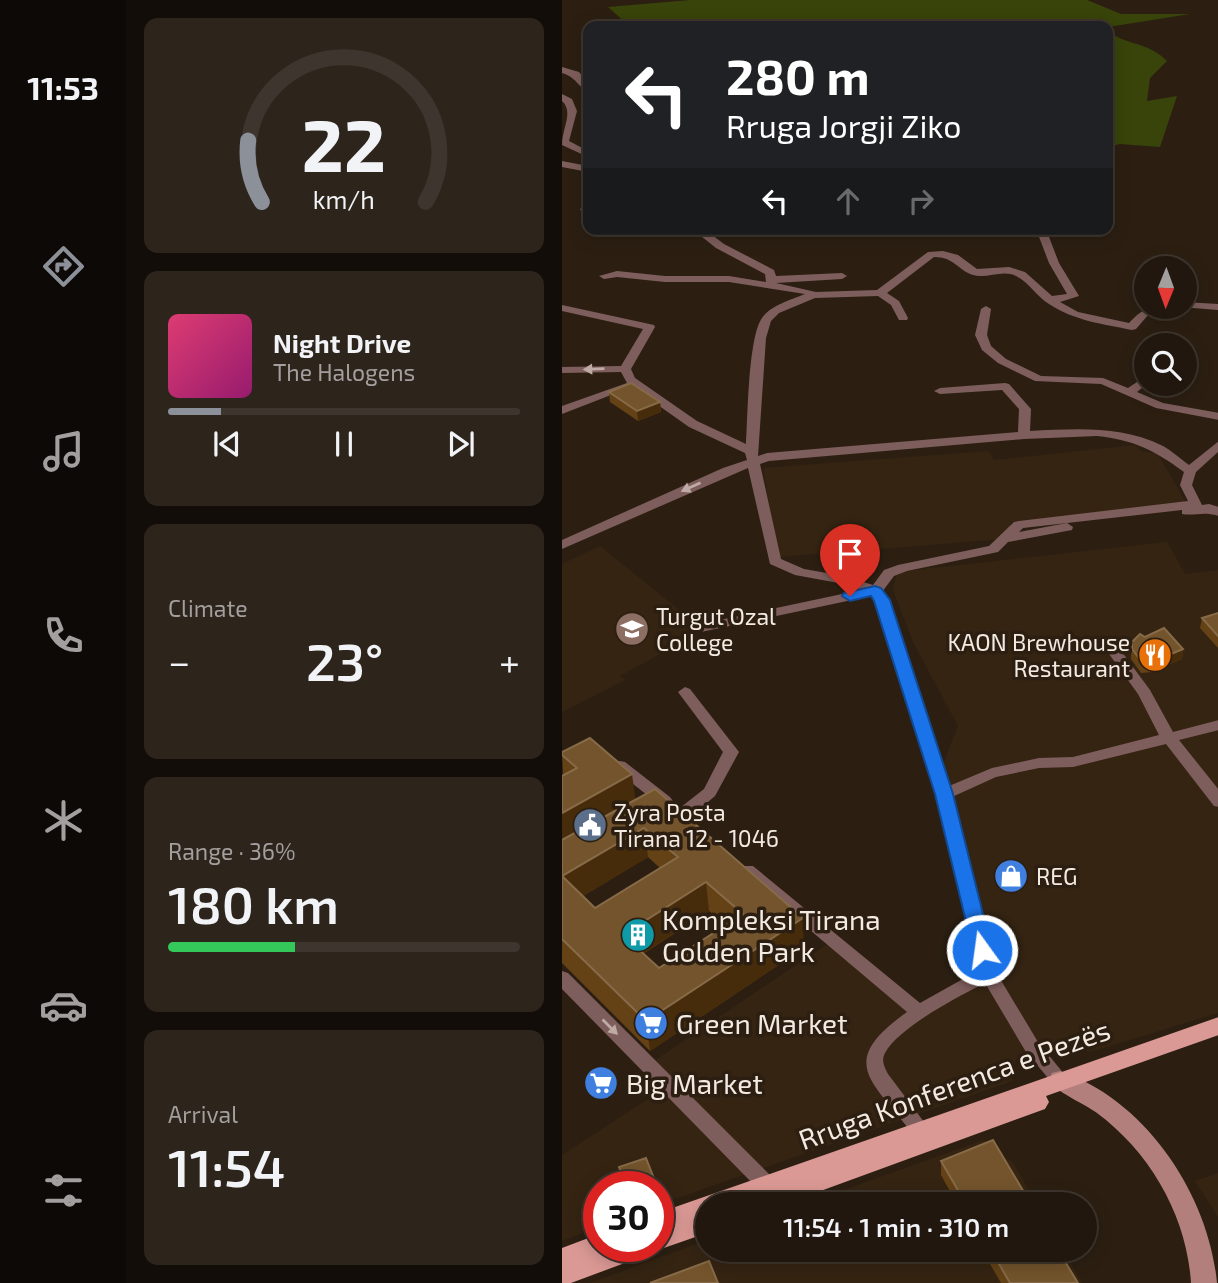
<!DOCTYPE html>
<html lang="en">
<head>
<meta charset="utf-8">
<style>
  body { margin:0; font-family:"Exo 2",sans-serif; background:#2d241c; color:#f1f3f6; height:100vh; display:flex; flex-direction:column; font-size:26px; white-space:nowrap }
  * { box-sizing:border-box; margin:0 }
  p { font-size:23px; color:#a29f9e }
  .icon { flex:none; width:38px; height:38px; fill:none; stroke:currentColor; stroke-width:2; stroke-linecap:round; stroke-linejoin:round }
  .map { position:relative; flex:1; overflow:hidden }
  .sheet { display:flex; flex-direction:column; gap:18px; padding:18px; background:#120d08; width:436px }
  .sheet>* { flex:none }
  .top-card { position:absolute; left:21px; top:21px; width:530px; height:214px; border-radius:14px; box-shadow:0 4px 18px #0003,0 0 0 2px #3e362e; background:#202124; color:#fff; overflow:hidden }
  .needle { width:46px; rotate:181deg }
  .fabs { position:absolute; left:572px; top:256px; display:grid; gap:14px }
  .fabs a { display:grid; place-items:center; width:63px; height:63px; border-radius:50%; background:#21170e; box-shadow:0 4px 18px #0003,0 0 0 2px #3e362e; font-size:35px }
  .speed { position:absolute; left:21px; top:1171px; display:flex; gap:14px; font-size:35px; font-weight:700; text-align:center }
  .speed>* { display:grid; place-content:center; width:91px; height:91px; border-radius:50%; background:#21170e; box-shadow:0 4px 18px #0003,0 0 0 2px #3e362e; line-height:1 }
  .speed .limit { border:10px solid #d22; background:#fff; color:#111 }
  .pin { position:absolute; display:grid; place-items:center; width:60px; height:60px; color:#fff; margin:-72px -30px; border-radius:50% 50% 50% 0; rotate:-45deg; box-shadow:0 0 7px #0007 }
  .pin .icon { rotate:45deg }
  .me { position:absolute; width:77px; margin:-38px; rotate:346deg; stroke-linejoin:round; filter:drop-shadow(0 0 5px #0008) }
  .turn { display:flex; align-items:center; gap:24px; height:147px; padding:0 28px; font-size:32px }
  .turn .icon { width:91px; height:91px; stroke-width:2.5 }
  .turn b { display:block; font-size:49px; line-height:60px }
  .lanes { display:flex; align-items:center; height:66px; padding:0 28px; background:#0003; justify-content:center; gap:35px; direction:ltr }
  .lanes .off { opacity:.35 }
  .big { font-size:52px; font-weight:600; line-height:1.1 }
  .sheet .card { flex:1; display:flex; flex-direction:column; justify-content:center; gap:10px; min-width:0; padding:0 24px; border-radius:14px; background:#2d241c }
  .sheet .dial { align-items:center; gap:0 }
  .dial svg { height:182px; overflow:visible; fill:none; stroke:#3e362e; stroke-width:7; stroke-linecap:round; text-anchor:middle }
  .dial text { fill:#f1f3f6; stroke:none }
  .song { display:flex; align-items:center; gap:21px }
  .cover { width:84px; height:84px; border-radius:10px; background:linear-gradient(135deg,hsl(340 70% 55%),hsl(320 70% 35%)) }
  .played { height:7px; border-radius:4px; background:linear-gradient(90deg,#8c9099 15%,#3e362e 15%) }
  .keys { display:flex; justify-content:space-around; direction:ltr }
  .heat { display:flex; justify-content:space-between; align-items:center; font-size:38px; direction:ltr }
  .charge { height:10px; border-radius:5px; background:linear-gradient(90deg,#34c759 36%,#3e362e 0) }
  .trip { position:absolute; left:133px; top:1192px; width:402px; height:70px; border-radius:35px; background:#21170e; box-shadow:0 4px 18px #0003,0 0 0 2px #3e362e; font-weight:600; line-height:70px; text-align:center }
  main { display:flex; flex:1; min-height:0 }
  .tab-bar { display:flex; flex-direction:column; width:126px; justify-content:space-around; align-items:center; background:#0d0906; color:#a29f9e }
  .tab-bar .icon { width:49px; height:49px }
  .tab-bar .current { color:#8c9099 }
  .tab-bar b { font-size:32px; color:#f1f3f6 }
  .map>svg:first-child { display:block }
  .built { fill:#352412 }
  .green { fill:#38440a }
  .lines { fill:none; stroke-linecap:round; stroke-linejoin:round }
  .street { fill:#7e5e5c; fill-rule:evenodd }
  .secondary { fill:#b37f7c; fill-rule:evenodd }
  .primary { fill:#db9995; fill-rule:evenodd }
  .wall { fill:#644216; fill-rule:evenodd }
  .shaded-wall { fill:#472c0b }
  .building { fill:#73542c; stroke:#876b48; stroke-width:2; fill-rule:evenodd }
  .oneway { fill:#beaba5 }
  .route { fill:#1a73e8; stroke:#114b97; stroke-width:2 }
  .labels { text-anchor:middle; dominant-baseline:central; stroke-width:7; stroke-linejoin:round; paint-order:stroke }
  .poi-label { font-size:23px; fill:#f3eae1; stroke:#2c1f12; text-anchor:start }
  .near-poi-label { font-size:28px; fill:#f3eae1; stroke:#2c1f12; text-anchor:start }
  .near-street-label { font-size:28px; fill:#f3eae1; stroke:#2c1f12 }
</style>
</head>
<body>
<main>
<nav class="tab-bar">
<b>11:53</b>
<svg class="icon current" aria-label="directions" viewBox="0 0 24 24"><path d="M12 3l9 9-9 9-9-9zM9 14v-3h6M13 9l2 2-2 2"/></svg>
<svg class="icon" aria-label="music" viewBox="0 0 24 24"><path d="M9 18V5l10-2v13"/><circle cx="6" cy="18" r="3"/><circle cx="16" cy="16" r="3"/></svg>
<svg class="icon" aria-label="phone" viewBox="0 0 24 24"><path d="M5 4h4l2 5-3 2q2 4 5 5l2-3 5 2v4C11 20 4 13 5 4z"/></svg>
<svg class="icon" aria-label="climate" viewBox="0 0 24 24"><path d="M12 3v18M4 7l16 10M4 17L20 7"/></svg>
<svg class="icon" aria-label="car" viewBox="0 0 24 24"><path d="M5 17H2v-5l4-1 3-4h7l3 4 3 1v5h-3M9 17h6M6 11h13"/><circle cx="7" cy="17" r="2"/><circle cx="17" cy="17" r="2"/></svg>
<svg class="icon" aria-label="filters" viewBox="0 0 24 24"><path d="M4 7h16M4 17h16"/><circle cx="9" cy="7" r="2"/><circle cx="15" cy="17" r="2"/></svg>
</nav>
<section class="sheet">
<div class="card dial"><svg viewBox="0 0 100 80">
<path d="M14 69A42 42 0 1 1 86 69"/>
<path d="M14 69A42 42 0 0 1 8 42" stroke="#8c9099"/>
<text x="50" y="56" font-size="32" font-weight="700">22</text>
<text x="50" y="72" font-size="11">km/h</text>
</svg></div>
<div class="card">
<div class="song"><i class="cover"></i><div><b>Night Drive</b><p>The Halogens</p></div></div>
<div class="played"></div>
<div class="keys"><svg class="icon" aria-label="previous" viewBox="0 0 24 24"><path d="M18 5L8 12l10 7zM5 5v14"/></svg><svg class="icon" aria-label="pause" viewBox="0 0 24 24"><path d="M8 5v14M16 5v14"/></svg><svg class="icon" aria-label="next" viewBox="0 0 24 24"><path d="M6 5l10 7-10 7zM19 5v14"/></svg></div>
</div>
<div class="card"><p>Climate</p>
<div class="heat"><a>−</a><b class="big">23°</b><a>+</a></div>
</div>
<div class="card"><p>Range · 36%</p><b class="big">180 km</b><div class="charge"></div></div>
<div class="card"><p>Arrival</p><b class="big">11:54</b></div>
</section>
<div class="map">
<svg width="657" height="1283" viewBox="0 0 657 1283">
  <rect width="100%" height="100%" fill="#2c1f12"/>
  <path class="built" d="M573,445L581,452L595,453L625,504L448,522V531L441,539L216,557L201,468L427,451L432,460Z
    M605,542L623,574L656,570V1013L535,1050L498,1055L487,1052L453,1060L450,1081L96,1205V1186H37V1227L0,1241V1155L106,1086L86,1065L271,940L358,1013L426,973L376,776L396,726L351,642L331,590L335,572Z
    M38,546L142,630L58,676L63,680L0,712V564Z
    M422,1140L430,1155L450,1161L475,1204H242Z
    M656,1173H657L656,1217L633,1181Z
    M145,1240V1250H501L520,1283H28Z"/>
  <path class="green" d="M128,0H525L559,14H628L546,27L67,26L46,7Z
    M546,30C562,46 584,40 605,61L588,78L585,101L615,96L598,147L558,144L546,147Z"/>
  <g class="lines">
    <path class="street" d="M0,67L17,72L26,83V91C15,86 14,77 0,73Z
      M0,94L10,99L15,111L7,141L26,151V157L0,145C0,128 12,112 0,101Z
      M0,161L26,166V172L0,167Z
      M26,202V218L23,217L18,209Z
      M130,229H142L162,244L212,270L214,276L280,273L285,276L280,279L214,283L254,292L315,290L366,252L381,251L396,255L415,269L447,267L463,272L490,296L505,294L487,263L474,229H484L497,263L517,296L498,302L516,312L567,323C583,306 589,306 611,306L587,314L574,329L570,330C541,324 513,321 487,304C475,297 467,282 454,276C441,269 425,279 411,275C395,270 393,257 372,257L325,293L337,301L346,318L345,320H337L329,305L316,296L253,298L217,313L209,321L204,338L196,456L205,453L456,432L457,409L440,390L378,394L372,391L378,388L443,383L447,384L469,409L468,431C514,429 558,425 601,446C610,451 619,459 627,465L657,441V451L634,472L630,485L640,505L647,504L657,507V516C641,511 634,516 620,514V510L505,523L511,527L510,530L446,542L436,552L345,571L332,576L320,592L327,600L387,786L430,768L477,758L511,757L597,735L576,694L542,647L549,643L554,644L588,690L611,732L657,720V730L617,740L657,790V807L652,806L604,744L511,767L477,768L434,777L390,797L434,972L476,1042L507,1080L504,1085L498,1087L492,1085L464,1052L423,983C397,996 336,1028 323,1053C319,1061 322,1066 326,1074L368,1130L366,1136L359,1138L352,1136C312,1081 272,1064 345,1012L177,870L179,866H191L358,1003L417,970L374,794L314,601L309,596L139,632L134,631L132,628L134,625L139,624L299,590L282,584L233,575L208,564L186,468L0,549V540L161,468L185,460L183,453L127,427L69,386L67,388L0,414V406L65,383L59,372L0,373V367L59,366L81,329L0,311V305L92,325L93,327L69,369L73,378L135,421L184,444C186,417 186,338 200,318C209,305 229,300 243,294L167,282H103L55,277L42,279L37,276L55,271L103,276H167L204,282L203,274L154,248ZM535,436C572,440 592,450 622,472L618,485L626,501L457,521L452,522L427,546L336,565L322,570L311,585L282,576L242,569L219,559L198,464L207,461L462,439ZM505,523L457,532L461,528Z
      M623,302L657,304V310L619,307L623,306Z
      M424,306L429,309L425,335L429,346L444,359L479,376L541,378L566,388L584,376L586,383L575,392L601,403L657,413V420L594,408L539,384L473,381L436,363L420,350L413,335L419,309Z
      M123,687L128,689L177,752L153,796L126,819H114L112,815L114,811L142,789L161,752L116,692Z
      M58,761L63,762L108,797L111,801L108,805H98L53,770L50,766L53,762Z
      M0,971L6,973L211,1178L214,1184L211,1190L204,1192L197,1190L0,989Z"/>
    <path class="secondary" d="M498,1071C584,1100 647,1195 655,1283H629C625,1217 589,1153 535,1113C523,1104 492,1091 487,1080L490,1073Z"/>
    <path class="primary" d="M657,1017V1035L484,1096L487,1102L483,1109L223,1204H145V1233L96,1250L90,1248L87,1254L9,1283H0V1248L37,1234V1246H96V1213Z"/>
  </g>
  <path class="wall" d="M47,392L98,402L99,412L76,421L48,402Z
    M656,613L657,649L638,628L640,618Z
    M583,637L621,649L620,659L590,672L579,673L569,659L570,642Z
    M0,752L74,800L242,948L88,1051L0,963V776L1,775ZM86,857L98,868L33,908L21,896ZM147,911L163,925L97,968L81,954Z
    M379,1161L469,1204H395L379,1175Z
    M57,1167L94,1186H63L59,1175Z
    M420,1250H496L516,1283H439Z"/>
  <path class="shaded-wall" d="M98,402L99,412L76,421L75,411Z
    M621,649L620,659L590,672L592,661Z
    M70,774L74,803L0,845V813Z
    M82,828L86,857L5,906L0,876Z
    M144,882L147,911L65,964L61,935Z
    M241,918L242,948L88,1051L84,1021Z
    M93,1181L94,1186H79Z"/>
  <path class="building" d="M69,383L98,402L75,411L47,392Z
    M656,613L657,614V637L640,618Z
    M602,628L621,649L592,661L580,662L570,649V642L578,634L583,637Z
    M28,738L70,774L0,813V776L15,768L0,755V752Z
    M93,789L241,918L84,1021L0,939V876L33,908L116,857L82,828L0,876V840ZM144,882L181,914L97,968L61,935Z
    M431,1140L469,1204H404L379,1161Z
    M84,1158L93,1181L79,1186H65L57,1167Z
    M429,1250H496L516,1283H448Z
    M147,1261L156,1283H88Z"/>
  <defs><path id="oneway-solid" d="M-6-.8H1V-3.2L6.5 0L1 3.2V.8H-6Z" transform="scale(1.75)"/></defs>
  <g class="oneway">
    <use href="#oneway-solid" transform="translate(32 369) rotate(178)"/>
    <use href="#oneway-solid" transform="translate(129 487) rotate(156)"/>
    <use href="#oneway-solid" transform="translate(48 1027) rotate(45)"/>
  </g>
  <path class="route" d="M313,586L319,588L328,600L391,794L430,950L420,958L411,950L373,794L312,601L309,596L288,601L280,596L282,593Z"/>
  <defs>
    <g id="school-disc" transform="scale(1.75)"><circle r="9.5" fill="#8d6e63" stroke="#2c1f12"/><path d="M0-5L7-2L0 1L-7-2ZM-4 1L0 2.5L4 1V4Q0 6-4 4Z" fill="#fff"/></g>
    <g id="restaurant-disc" transform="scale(1.75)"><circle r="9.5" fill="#e8710a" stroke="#2c1f12"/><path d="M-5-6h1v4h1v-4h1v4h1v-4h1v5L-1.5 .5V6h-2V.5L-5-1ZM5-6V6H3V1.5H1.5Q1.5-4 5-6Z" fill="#fff"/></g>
    <g id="civic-disc" transform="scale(1.75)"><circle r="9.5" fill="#5c6f8a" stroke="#2c1f12"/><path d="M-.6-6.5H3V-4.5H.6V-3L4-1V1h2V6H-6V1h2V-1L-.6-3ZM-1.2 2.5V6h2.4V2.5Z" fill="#fff"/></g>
    <g id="shop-disc" transform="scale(1.75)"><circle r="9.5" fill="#3f7fe0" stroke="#2c1f12"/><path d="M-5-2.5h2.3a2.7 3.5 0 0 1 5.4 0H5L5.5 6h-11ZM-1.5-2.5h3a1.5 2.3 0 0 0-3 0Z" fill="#fff"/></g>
    <g id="building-disc" transform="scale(1.75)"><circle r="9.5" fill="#0f9aa8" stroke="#2c1f12"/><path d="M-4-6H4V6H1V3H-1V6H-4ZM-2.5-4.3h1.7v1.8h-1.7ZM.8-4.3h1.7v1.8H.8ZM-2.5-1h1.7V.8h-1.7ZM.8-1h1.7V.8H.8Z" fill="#fff"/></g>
    <g id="supermarket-disc" transform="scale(1.75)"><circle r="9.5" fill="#3f7fe0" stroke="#2c1f12"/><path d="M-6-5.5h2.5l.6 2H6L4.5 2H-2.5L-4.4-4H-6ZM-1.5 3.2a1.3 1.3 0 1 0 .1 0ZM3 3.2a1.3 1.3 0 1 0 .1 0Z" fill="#fff"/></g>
  </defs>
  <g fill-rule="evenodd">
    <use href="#school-disc" x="70" y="629"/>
    <use href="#restaurant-disc" x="593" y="655"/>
    <use href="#civic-disc" x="28" y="825"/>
    <use href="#shop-disc" x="449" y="876"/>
    <use href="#building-disc" x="76" y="935"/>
    <use href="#supermarket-disc" x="89" y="1023"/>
    <use href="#supermarket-disc" x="39" y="1083"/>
  </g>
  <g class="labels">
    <g class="poi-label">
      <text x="94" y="616">Turgut Ozal<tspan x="94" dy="26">College</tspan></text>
      <text x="568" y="642" text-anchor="end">KAON Brewhouse<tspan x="568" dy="26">Restaurant</tspan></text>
      <text x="52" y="812">Zyra Posta<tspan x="52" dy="26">Tirana 12 - 1046</tspan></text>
      <text x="474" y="876">REG</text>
    </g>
    <g class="near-poi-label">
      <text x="100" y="919">Kompleksi Tirana<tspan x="100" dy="32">Golden Park</tspan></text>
      <text x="114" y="1023">Green Market</text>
      <text x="64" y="1083">Big Market</text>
    </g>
    <g class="near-street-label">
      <text transform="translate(392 1084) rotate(-20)">Rruga Konferenca e Pezës</text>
    </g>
  </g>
</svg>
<div class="fabs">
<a><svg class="needle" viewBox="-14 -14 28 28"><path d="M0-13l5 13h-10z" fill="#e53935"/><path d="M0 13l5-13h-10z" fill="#a29f9e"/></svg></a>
<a><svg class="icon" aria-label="search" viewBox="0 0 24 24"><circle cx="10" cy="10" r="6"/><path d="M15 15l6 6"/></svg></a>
</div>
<div class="speed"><div class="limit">30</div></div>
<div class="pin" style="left:288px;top:596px;background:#d93025"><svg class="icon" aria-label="arrive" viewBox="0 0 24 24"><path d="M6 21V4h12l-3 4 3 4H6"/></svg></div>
<svg class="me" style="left:420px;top:950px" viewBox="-20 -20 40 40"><circle r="17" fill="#1a73e8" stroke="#fff" stroke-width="3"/><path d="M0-11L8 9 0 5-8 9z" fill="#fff"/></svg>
<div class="trip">11:54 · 1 min · 310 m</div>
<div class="top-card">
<div class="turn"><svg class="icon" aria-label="left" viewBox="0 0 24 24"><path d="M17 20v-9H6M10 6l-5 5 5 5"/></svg><div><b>280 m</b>Rruga Jorgji Ziko</div></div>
<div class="lanes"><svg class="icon" aria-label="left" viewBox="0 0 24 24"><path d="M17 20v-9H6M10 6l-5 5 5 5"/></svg><svg class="icon off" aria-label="ahead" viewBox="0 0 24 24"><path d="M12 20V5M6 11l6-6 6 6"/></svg><svg class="icon off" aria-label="right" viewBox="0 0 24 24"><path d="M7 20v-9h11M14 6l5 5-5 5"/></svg></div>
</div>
</div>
</main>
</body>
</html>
